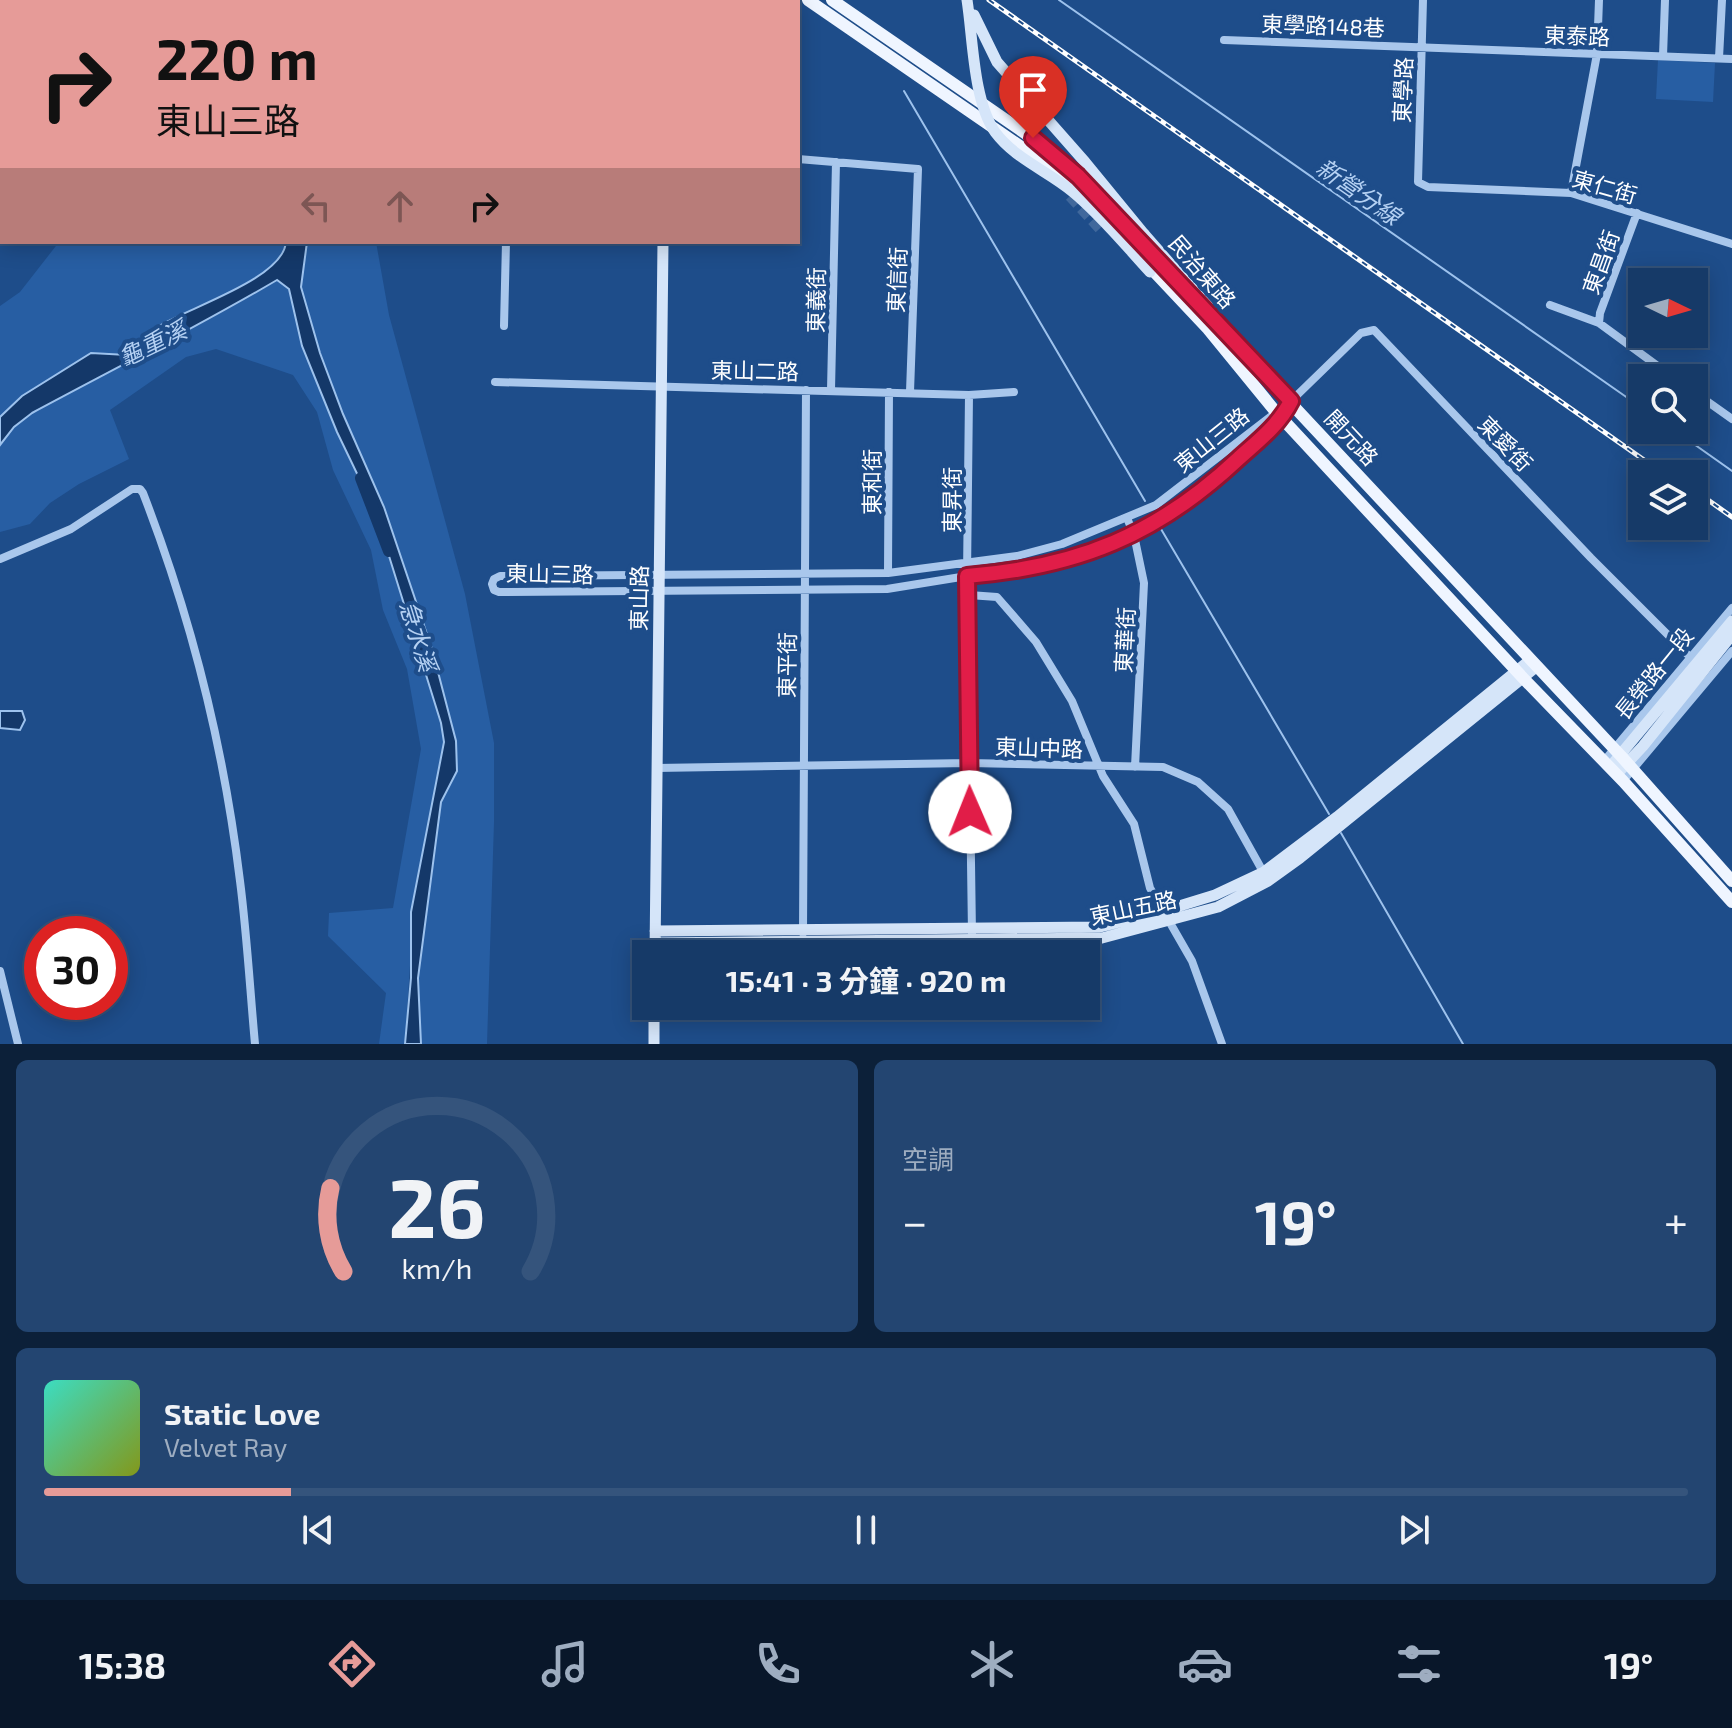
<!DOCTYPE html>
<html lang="zh-TW">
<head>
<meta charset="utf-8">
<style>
  body { margin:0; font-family:"Exo 2","Noto Sans TC",sans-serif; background:#234571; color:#f1f3f6; height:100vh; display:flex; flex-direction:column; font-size:30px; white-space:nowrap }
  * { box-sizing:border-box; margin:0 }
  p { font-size:26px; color:#9eadc0 }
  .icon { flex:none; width:44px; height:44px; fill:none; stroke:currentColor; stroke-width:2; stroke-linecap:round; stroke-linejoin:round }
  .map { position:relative; height:1044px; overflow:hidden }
  .details { display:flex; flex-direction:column; gap:16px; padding:16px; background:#0c2039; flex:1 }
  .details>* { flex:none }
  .top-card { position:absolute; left:0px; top:0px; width:800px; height:244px; box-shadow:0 4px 20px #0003,0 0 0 2px #35547c; background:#e69b98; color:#111; overflow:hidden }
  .needle { width:52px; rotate:95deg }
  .controls { position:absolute; left:1628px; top:268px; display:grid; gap:16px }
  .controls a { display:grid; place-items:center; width:80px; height:80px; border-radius:0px; background:#163a68; box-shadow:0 4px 20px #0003,0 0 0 2px #35547c; font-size:40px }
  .speed { position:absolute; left:24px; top:916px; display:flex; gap:16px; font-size:40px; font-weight:700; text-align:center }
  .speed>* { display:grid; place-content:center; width:104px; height:104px; border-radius:50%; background:#163a68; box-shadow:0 4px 20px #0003,0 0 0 2px #35547c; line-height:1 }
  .speed .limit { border:12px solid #d22; background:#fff; color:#111 }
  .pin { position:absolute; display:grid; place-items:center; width:68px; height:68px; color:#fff; margin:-82px -34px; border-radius:50% 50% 50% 0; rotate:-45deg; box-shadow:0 0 8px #0007 }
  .pin .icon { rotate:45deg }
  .me { position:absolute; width:88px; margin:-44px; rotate:359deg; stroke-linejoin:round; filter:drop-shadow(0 0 6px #0008) }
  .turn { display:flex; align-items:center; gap:28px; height:168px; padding:0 24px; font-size:36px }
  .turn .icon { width:104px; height:104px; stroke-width:2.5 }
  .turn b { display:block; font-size:56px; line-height:68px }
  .lanes { display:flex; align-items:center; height:76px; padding:0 24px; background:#0003; justify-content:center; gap:40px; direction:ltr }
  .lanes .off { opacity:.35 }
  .big { font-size:60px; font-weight:700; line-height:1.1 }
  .details .card { flex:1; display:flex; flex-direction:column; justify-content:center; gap:12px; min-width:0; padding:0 28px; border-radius:12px; background:#234571 }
  .details .dial { align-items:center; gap:0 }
  .dial svg { height:208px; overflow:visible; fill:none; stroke:#35547c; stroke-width:7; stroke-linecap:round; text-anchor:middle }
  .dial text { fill:#f1f3f6; stroke:none }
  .song { display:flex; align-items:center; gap:24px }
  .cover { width:96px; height:96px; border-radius:12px; background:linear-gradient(135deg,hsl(170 70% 55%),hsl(70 70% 35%)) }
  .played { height:8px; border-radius:4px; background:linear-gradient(90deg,#e69b98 15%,#35547c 15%) }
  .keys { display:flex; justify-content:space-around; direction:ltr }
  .heat { display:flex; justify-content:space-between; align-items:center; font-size:44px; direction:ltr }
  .details .tiles { flex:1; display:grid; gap:16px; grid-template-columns:1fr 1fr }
  .card:last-child { grid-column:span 2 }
  .trip { position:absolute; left:632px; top:940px; width:468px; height:80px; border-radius:0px; background:#163a68; box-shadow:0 4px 20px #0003,0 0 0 2px #35547c; font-weight:700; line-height:80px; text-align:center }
  .tabs { display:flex; height:128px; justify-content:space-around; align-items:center; background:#09172a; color:#9eadc0 }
  .tabs .icon { width:56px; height:56px }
  .tabs .selected { color:#e69b98 }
  .tabs b { font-size:36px; color:#f1f3f6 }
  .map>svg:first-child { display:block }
  .green { fill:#275ea3 }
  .water { fill:#143869; stroke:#9dc2ed; stroke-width:2 }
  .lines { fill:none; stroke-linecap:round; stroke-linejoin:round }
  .stream { stroke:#9dc2ed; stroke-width:2 }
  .river { stroke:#143869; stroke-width:12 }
  .secondary-tunnel { stroke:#40689c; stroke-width:11; stroke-dasharray:11 5.5; stroke-linecap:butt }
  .street { stroke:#a9c7ec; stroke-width:8 }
  .secondary { stroke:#d5e5f9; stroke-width:11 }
  .primary { stroke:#eff5ff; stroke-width:12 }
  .rail-casing { stroke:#fff; stroke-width:5 }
  .rail { stroke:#1e4d8a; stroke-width:2; stroke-dasharray:6; stroke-linecap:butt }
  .secondary-bridge { stroke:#d5e5f9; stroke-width:11 }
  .route-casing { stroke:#92132f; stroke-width:20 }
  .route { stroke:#e11d48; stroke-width:14 }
  .labels { text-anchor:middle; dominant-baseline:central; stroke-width:8; stroke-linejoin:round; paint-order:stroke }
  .street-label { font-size:22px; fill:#fff; stroke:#1e4d8a }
  .water-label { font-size:24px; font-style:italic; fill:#b5d1f3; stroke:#1e4d8a }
</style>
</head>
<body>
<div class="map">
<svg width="1732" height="1044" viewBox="0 0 1732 1044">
  <rect width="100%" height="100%" fill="#1e4d8a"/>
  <path class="green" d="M50,0H252L253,2H52Z
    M1658,60L1715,63L1713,102L1656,99Z
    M59,242H286C283,280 183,309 154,329C144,336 135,347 126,355L91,353L22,396L0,417V306L20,292Z
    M307,242H376L389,315L465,594L494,743V822L487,1044H421L418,978L428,886L441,802L457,771L432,649L384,507L343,414L320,353L301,287Z
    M278,280L289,289L302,346L337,432L375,510L441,723L444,742L411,950L405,1044H379L386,993L328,936L329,913L393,908L421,749L407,669L383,610L371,550L333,470L317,412L293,375L216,349L186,357L110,410L129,459L79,484L50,503L30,524L0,532V445L14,427L32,413C114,369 198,328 278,280Z"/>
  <path class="water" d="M286,242H307L301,287L320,353L343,414L384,507L432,649L456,741L457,771L441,802L418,978L421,1044H405L411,978V912L444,742L441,723L375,511L337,432L302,346L289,289L277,280C197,327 114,369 32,413L14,427L0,445V417L22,396L91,353L127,355C136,347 144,336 154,329C183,309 283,280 286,242Z
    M0,711H22L25,720L20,730L0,728Z"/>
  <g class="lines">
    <path class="stream" d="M1059,0L1642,408
      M904,91L1145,501
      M1674,430L1732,471
      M1161,529L1329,814
      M1341,833L1463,1044"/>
    <path class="river" d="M361,478L389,551"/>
    <path class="secondary-tunnel" d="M1070,196L1103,232"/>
    <path class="street" d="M363,0L364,2
      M1423,0L1418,182L1428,187L1571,193L1732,244
      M550,2L551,0
      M1224,40L1732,59
      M1663,56L1665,0
      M1719,58L1722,0
      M798,159L918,169L910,392
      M1571,193L1597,54L1599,0
      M1550,305L1599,323L1674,378
      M1599,323L1600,313L1637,213
      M504,326L506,242
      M495,382L969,395L1014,392
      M831,390L836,162
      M1694,392L1732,419
      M969,395L967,576L972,934
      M1291,402L1282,419L1212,484L1164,519L1134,535L1064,561L1018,572L967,576L887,589L499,592L494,590L492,584L494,579L500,576L888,573L1017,556L1062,544L1156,505L1291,401L1361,333L1374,330L1591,558L1691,658
      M1127,518L1134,535L1144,583L1135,767
      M0,559L71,529L132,489H140L143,493C191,617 224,749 240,881C247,935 250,990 255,1044
      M888,573L889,392
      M969,595L997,597L1036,642L1072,701L1103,776L1134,824L1150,888L1192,961L1222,1044
      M1604,761L1732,608
      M656,768L969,763L1163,767L1198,782L1228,809L1266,877
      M1623,781L1732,651
      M803,933L806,390
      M0,971L18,1044"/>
    <path class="secondary" d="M670,2V0
      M1144,234L1211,310
      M1610,767L1732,621
      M1617,774L1643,746L1732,635
      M655,931L1100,927L1163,911L1215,895L1264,872L1337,817L1530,660
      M655,943L1102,938L1218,907L1268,881L1300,858L1536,667
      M655,954L663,242
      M654,1044V1006"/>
    <path class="primary" d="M808,0L1043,162L1070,184
      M832,0L1048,149L1078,176L1621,756L1732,881
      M1144,261L1208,329L1275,411L1524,679L1623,781L1732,902"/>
    <g class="rail-casing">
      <path id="rail" d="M989,0L1664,474
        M1694,490L1732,517"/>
    </g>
    <use href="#rail" class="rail"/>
    <path class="secondary-bridge" d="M967,0C973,38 973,100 995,132C1015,159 1048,171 1073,192C1102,216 1125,245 1150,272
      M974,15L997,62L1085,162L1144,234"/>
  </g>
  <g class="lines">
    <g class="route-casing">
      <path id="route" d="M970,812L967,576C1078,567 1157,535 1238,459C1258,441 1279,425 1291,401L1078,176L1033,138"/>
    </g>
    <use href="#route" class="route"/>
  </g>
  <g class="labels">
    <g class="street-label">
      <text transform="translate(1323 25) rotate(2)">東學路148巷</text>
      <text transform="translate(1577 35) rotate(2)">東泰路</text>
      <text transform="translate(1402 90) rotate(-88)">東學路</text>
      <text transform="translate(1605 186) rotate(16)">東仁街</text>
      <text transform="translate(1600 262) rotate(-70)">東昌街</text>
      <text transform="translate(1203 271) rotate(49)">民治東路</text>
      <text transform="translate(896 280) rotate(-88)">東信街</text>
      <text transform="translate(815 300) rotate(-89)">東義街</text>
      <text transform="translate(755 370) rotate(1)">東山二路</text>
      <text transform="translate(1352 437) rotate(47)">開元路</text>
      <text transform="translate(1211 439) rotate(-39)">東山三路</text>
      <text transform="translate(1506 443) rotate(46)">東愛街</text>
      <text transform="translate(871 482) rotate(-90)">東和街</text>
      <text transform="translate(951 500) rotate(-90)">東昇街</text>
      <text transform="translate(550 573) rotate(1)">東山三路</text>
      <text transform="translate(638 598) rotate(-89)">東山路</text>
      <text transform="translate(1124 640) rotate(-87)">東華街</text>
      <text transform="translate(786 665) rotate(-89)">東平街</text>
      <text transform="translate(1653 673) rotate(-51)">長榮路一段</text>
      <text transform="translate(1039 747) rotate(2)">東山中路</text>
      <text transform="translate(1133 907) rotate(-12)">東山五路</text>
    </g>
    <g class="water-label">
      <text transform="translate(1359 191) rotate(35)">新營分線</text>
      <text transform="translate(152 343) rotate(-26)">龜重溪</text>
      <text transform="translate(419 636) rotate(73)">急水溪</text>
    </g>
  </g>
</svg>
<div class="controls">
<a><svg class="needle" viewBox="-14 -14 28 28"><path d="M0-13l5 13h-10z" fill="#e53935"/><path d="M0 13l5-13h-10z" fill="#9eadc0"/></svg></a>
<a><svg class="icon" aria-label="search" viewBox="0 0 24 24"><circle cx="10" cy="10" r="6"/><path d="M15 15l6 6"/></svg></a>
<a><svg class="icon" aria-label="layers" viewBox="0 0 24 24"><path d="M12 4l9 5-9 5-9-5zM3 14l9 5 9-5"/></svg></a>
</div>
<div class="speed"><div class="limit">30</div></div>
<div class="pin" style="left:1033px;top:138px;background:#d93025"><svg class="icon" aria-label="arrive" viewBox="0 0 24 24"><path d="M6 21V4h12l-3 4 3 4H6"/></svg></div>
<svg class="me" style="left:970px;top:812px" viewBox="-20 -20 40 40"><circle r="19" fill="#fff"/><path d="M0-13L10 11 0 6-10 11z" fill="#e11d48"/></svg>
<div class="trip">15:41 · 3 分鐘 · 920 m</div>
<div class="top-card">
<div class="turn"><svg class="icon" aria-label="right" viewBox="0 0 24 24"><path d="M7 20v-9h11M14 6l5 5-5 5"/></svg><div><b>220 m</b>東山三路</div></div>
<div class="lanes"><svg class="icon off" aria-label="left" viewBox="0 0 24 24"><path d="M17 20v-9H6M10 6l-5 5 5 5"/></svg><svg class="icon off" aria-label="ahead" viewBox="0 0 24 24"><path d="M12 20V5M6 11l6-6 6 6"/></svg><svg class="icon" aria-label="right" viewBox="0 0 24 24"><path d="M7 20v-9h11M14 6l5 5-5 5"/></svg></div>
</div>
</div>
<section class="details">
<div class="tiles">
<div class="card dial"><svg viewBox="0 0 100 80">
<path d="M14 69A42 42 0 1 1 86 69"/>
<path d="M14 69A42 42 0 0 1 9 37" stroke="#e69b98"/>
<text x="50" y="56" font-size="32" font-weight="700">26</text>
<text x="50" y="72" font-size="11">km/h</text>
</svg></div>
<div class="card"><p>空調</p>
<div class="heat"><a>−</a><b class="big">19°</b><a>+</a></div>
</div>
<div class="card">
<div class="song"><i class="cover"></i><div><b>Static Love</b><p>Velvet Ray</p></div></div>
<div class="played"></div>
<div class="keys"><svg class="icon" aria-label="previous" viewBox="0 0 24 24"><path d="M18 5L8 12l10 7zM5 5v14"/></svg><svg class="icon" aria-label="pause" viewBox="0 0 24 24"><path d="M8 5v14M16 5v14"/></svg><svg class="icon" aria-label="next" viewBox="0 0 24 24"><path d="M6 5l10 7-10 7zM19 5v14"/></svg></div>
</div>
</div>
</section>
<nav class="tabs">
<b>15:38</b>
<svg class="icon selected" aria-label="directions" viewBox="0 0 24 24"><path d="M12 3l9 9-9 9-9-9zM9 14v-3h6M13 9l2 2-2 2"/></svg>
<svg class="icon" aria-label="music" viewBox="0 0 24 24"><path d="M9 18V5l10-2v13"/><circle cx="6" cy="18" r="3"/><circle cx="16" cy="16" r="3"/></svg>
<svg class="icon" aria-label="phone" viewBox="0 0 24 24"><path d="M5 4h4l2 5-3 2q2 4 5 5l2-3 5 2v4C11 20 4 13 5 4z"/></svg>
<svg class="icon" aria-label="climate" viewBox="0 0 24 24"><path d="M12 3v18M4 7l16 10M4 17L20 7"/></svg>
<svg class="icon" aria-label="car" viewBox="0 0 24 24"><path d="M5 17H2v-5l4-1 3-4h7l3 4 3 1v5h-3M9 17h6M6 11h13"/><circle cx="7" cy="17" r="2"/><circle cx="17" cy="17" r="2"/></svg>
<svg class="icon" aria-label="filters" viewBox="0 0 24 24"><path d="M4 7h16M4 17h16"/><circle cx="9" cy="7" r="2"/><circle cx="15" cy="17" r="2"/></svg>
<b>19°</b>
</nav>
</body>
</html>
